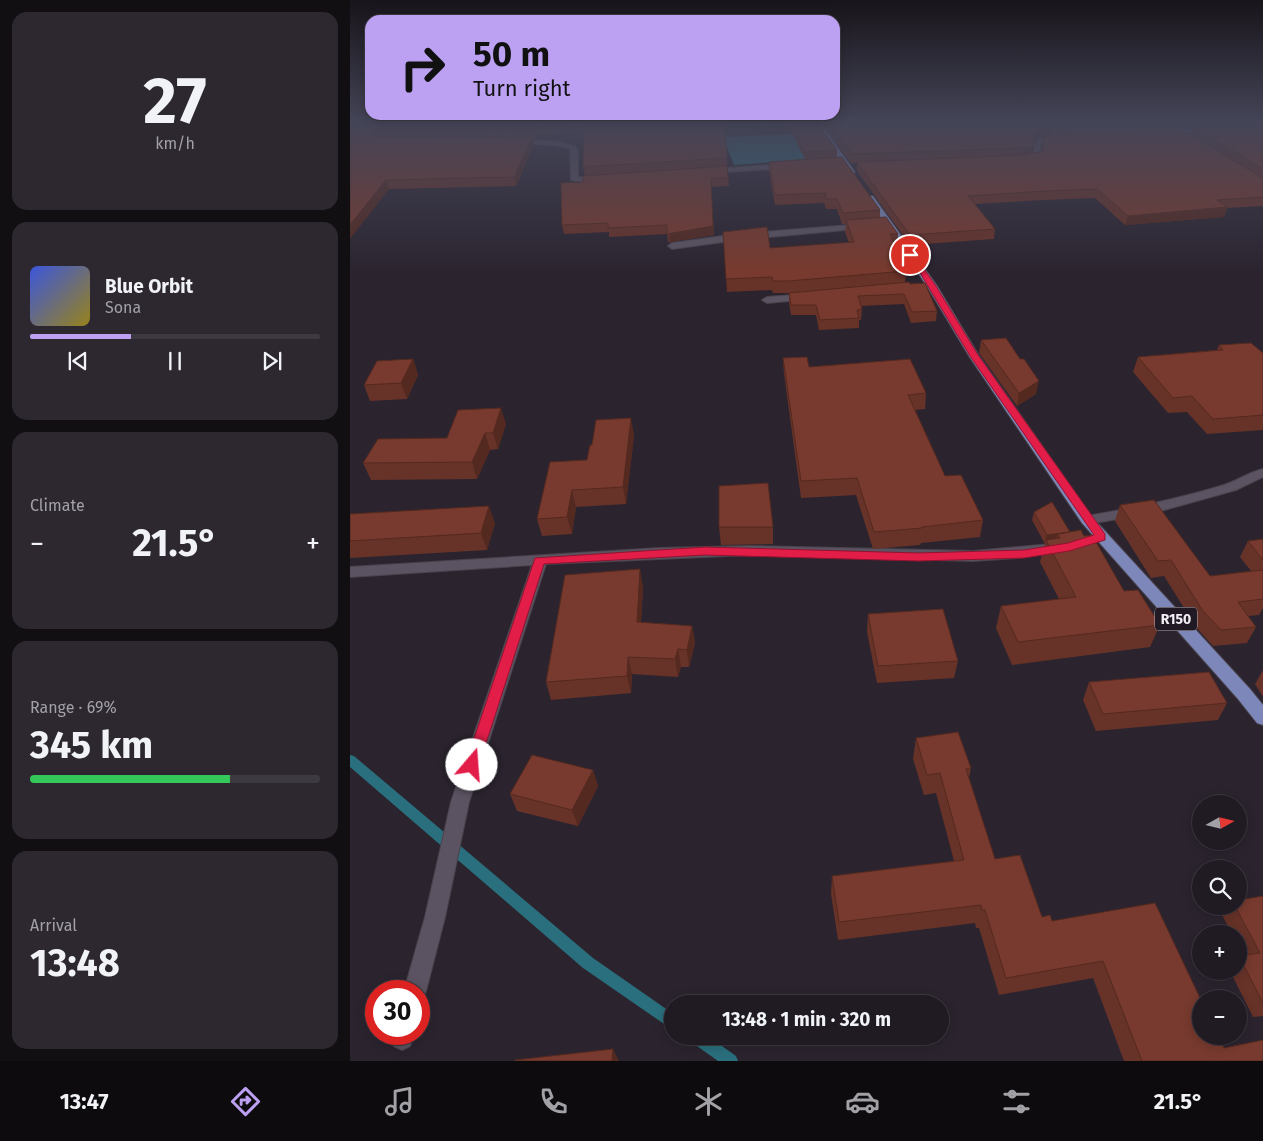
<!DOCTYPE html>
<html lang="en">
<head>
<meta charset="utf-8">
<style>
  body { margin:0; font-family:"Fira Sans",sans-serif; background:#2d2830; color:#f1f3f6; height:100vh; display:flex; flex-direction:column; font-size:19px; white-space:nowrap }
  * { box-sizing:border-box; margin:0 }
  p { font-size:16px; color:#a2a1a6 }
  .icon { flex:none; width:28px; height:28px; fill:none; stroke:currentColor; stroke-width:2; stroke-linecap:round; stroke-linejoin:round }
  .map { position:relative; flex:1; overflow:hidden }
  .panel { display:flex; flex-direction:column; gap:12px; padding:12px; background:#120f13; width:350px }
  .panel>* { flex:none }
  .guide { position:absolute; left:15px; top:15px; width:475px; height:105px; border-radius:15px; box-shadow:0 2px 12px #0003,0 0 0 1px #3d3941; background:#bca0f2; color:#111; overflow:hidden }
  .needle { width:32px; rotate:82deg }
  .buttons { position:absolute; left:842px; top:795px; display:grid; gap:10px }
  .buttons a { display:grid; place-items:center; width:55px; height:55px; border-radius:50%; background:#201b23; box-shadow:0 2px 12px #0003,0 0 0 1px #3d3941; font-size:25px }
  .speed { position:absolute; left:15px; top:980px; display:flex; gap:10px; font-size:25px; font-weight:700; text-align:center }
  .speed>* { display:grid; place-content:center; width:65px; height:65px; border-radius:50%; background:#201b23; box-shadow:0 2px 12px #0003,0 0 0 1px #3d3941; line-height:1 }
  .speed .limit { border:8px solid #d22; background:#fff; color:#111 }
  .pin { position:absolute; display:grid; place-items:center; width:42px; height:42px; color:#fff; margin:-21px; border:2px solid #fff; border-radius:50%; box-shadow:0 1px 5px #0007 }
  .me { position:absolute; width:55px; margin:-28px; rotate:18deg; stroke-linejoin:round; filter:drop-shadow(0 0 4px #0008) }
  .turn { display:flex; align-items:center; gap:18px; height:105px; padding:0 25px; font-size:22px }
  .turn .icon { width:65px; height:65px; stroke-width:2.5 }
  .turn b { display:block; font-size:35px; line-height:42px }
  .big { font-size:38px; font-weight:700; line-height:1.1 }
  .panel .tile { flex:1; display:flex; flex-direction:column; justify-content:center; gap:8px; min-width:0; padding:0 18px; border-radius:15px; background:#2d2830 }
  .panel .dial { align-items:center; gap:0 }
  .dial b { font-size:65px; line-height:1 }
  .song { display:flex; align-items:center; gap:15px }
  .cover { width:60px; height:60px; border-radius:8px; background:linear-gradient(135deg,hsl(230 70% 55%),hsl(50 70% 35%)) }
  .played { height:5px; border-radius:2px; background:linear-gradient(90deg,#bca0f2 35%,#3d3941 35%) }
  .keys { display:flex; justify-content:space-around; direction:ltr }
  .heat { display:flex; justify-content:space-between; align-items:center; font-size:28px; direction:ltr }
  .charge { height:8px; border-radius:4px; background:linear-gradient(90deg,#34c759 69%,#3d3941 0) }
  .trip { position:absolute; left:314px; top:995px; width:285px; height:50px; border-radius:25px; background:#201b23; box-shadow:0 2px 12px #0003,0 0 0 1px #3d3941; font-weight:700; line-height:50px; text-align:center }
  .dock { display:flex; height:80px; justify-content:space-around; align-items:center; background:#0d0b0e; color:#a2a1a6 }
  .dock .icon { width:35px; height:35px }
  .dock .selected { color:#bca0f2 }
  .dock b { font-size:22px; color:#f1f3f6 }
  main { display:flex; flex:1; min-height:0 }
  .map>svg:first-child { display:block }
  .water { fill:#2a6f7d }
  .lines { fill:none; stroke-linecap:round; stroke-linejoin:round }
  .stream { fill:#2a6f7d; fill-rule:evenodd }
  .minor-casing { stroke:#49434c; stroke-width:2 }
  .primary-casing { stroke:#49434c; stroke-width:2 }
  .minor { fill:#5b5361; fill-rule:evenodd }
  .primary { fill:#7d87ba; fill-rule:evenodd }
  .wall { fill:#673228; fill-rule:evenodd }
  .shaded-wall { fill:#542920 }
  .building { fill:#783a2e; stroke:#542920 }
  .route { fill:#e11d48; stroke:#92132f }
  .labels { text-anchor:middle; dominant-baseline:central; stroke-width:5; stroke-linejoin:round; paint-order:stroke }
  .shield { fill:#211a25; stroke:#b3aeb7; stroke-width:1 }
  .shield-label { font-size:14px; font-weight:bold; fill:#f2eef5 }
</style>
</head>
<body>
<main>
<section class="panel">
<div class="tile dial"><b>27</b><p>km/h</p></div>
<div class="tile">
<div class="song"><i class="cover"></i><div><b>Blue Orbit</b><p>Sona</p></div></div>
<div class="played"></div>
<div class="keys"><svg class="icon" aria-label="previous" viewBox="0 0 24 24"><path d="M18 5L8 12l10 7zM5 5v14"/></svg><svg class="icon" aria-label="pause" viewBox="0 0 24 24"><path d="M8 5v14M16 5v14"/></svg><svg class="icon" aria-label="next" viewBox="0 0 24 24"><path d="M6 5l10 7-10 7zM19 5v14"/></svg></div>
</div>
<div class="tile"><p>Climate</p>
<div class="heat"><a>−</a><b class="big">21.5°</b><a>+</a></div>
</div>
<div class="tile"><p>Range · 69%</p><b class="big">345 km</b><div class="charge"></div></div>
<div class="tile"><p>Arrival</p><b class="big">13:48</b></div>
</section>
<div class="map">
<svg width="913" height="1061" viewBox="0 0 913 1061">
  <rect width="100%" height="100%" fill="#2b242f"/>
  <path class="water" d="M461,133L477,158L384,165L373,137Z"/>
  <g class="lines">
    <path class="stream" d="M0,755L4,756L243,958L322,1013V1028L317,1026L233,968L0,767Z
      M338,1036H358L386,1056L388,1061H368L340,1041Z"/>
    <g class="minor-casing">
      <path id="minor" d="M859,128L861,131L816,134L813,132Z
        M712,135L714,138L693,142L690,146V158L674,162L671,160L684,156V146L689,139Z
        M163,140L204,141L225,146L228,151V177L252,178L256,180C247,185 231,182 221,180L220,148L204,145L161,143Z
        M436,164L439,168L361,173L357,171L361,169Z
        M513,224H516V228L387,240L322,249L318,246L322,243L387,234Z
        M457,294L460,295V299L417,303L412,300L417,297Z
        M913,469V477L886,490L800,514L737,524L730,520L737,516C784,508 828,499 874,485C887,481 899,472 913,469Z
        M712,543L719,548L717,551L667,558L623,561L399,555L196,564L119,802L95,917L76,991L73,999L69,1001V991H54L75,917L101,802L182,565L0,577V567L310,548L399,546L623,551Z
        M42,1034H64L60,1046L52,1050L44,1046L40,1038Z"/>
    </g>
    <g class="primary-casing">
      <path id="primary" d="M465,124H471L505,172L504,174H498Z
        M517,196H523L587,286L629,356L742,517L900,689L913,705V725L907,723L888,699L732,523L619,356L577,286L516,198Z"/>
    </g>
    <use href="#minor" class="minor"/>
    <use href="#primary" class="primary"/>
  </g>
  <path class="wall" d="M0,124H374L379,186L361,187L364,235L318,242L317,234L259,237V232L214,234L212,225L233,182L235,175L233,167L234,132L189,134L187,139H182L183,147L166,186L39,189Z
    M437,124H468L487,150V157L530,210V217L548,234L547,245L545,246L556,271L555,283L560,284L587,311L586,321L561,323L554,304L511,306L512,309L511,320H509V328L469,330L466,315H441L439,303V293H423L422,290L377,292L373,232L420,248L499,243L495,232L496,224H492L487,209H476L474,203L425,205L419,171V162L455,159Z
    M472,124H913V206L877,208L874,217L775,225L745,198L694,200L625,204L645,229L644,239L560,245L507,171V163H501ZM843,127L841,135L829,128L863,127ZM695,136L693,138L692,151L682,153L684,143L687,138Z
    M631,340L686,394L667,406L629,353Z
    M869,345L913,353V430L857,434L837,412L818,413L783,372L788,357L867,350Z
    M433,358L459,367L576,393L575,409L565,410L595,476L633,520L630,537L571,543L570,545L523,549L506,495L451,498L434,374Z
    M63,359L68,375L57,399L20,401L14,385Z
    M156,424L148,449L140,450L127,479L21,480L13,463L97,438Z
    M284,435L276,504L226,507L222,534L192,536L187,519L237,460Z
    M770,505L860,576L901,571L890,557L898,541L913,539V608L909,615L898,616L906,627L897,643L863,646L846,627L814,576L801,578L765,521Z
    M684,512L720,532L734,536L774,591L810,625L800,647L662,665L646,628L651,606L709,599L690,562L695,544L682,520Z
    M0,514L145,523L137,550L0,558Z
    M369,527H423V544L371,545Z
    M293,587L291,622L342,626L345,643L339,667H331L328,677L282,674L281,693L201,700L196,682Z
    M518,614L608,661L604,678L527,683L517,632Z
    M913,670V697L905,684Z
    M739,682L877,703L868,720L746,731L733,700Z
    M566,738L621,768L619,778L645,859L692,917L702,921L874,1048L913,1061H774L743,978L649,995L629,928H626L625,923L488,940L481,894L482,876L604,861L586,793L574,795L563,759Z
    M243,770L248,786L228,826L167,811L160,794Z
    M913,896V1016L903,1017L880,971H889V956L894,955L889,946V934H882L872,915L878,906H889Z"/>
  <path class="shaded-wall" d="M187,126L189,134L187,139L185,131Z
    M703,126L702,134L687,138L682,145L684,137L689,130Z
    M23,130L26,138L20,136Z
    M182,138L183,147L166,186L164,177Z
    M684,146L682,154L672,156L673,148Z
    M361,178L364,235L320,242L319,233Z
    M36,180L39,189L0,239V225Z
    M877,207L874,217L775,225L778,216Z
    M63,359L68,375L57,399L51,383Z
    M689,381L686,394L667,406L669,393Z
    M151,408L156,424L148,449L143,433Z
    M281,418L284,435L276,504L273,487Z
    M135,433L140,450L127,479L122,462Z
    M222,490L226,507L222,534L217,517Z
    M139,506L145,523L137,550L131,533Z
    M720,532L710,538L708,534L705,542L696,540L694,544L697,535Z
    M290,569L293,587L290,639L287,622Z
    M342,626L345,643L339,667L337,650Z
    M328,649L331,667L328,677L325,659Z
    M278,657L282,674L281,693L277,676Z
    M243,770L248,786L228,826L222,810Z
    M263,1049L269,1061H262Z"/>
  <path class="building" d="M0,124H221L187,126L185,131L23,130L20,136L182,138L164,177L36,180L0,225Z
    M234,124H374L377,158L233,167Z
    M441,124H468L487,150L455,152Z
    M479,124H745L703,126L689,130L684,137V146L673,148L502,154Z
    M913,124V169L843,127L910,124Z
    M829,128L913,178V197L867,200L877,207L778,216L747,189L696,191L618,196L645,229L560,235L507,162L674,155L693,151V138L696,135L704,134Z
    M492,157L530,210L493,213L487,199H476L475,193L425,195L419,162Z
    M377,166L378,178H361L363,226L317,234V225L258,228V223L212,225L211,183L233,182V176Z
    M536,217L548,234H540L556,271L438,281H423L422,277L376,279L373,232L417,227L420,248L504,242L496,220Z
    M559,282L560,284L575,283L587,311L562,312L554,294L508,296L512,309L507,310L509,318L470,320L466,305H441L439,293Z
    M656,338L670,359H674L689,381L669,393L631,340Z
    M901,343L913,353V415L863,419L842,396L823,398L788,357L873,350L869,345Z
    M457,357L459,367L560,359L576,393L558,395L595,476L611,475L633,520L572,527V528L524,532L507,478L451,481L433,358Z
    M63,359L51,383L14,385L27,361Z
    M151,408L143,433H135L122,462L13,463L28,439L97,438L108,410Z
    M281,418L273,487L222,490L217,517L187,519L200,462L237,460L240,445H242L246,420Z
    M418,483L423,527H369V486Z
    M804,500L860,576L913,570V599L888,602L906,627L871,630L853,611L821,560L808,561L770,505Z
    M702,502L720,532L697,535L684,512Z
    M139,506L131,533L0,541V514Z
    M731,530L734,536L742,535L774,591L788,590L810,625L668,642L651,606L726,597L696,540L710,538L708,534Z
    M913,539V560L898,541Z
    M290,569L287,622L342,626L337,650L328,649L325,659L278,657L277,676L196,682L215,575Z
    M593,609L608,661L528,666L518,614Z
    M859,672L877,703L753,714L739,682Z
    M608,732L621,768L616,769L645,859L670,855L692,917L700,915L702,921L805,903L851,1000V1036H868L874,1048L913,1040V1061H792L753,961L656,978L635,910H632L631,905L489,922L482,876L614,860L590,773L577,775L566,738Z
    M182,755L243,770L222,810L160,794Z
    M913,896V1003L889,956L910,953L885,906H889V900Z
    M263,1049L262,1061H165V1060Z"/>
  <linearGradient id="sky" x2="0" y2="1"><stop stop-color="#18141a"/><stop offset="0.45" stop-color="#444558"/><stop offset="1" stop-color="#444558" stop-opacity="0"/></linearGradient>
  <rect width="913" height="273" fill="url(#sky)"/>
  <path class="route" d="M558,253H563L586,286L628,355L755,534V540L719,551L674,558L568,561L355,555L194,564L129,765L127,769L122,771L117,769L115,765L185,558L355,547L568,553L674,550L718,543L744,535L620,356Z"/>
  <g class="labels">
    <rect class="shield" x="805" y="607.5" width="42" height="23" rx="4"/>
    <g class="shield-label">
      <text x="826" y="619">R150</text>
    </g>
  </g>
</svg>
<div class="buttons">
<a><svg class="needle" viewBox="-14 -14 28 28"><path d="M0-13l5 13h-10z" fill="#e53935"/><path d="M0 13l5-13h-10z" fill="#a2a1a6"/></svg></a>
<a><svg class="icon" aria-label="search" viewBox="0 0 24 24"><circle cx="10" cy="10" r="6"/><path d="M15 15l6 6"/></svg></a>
<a>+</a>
<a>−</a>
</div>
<div class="speed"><div class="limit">30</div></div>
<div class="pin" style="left:560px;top:255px;background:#d93025"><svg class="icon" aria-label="arrive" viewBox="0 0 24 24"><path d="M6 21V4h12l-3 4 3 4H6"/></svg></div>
<svg class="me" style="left:122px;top:765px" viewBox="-20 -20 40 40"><circle r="19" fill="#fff"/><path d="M0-13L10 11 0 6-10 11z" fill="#e11d48"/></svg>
<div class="trip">13:48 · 1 min · 320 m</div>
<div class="guide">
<div class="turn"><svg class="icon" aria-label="right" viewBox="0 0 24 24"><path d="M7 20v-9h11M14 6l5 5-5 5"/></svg><div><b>50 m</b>Turn right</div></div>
</div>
</div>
</main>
<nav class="dock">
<b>13:47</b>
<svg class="icon selected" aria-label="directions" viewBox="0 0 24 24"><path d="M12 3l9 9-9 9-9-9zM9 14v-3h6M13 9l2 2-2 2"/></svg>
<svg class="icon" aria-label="music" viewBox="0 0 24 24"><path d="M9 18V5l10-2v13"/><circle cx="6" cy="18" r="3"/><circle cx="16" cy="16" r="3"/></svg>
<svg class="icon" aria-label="phone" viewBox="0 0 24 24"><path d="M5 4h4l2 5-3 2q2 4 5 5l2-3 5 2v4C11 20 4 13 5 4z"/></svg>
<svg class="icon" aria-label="climate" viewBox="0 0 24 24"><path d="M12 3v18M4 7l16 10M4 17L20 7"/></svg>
<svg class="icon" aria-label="car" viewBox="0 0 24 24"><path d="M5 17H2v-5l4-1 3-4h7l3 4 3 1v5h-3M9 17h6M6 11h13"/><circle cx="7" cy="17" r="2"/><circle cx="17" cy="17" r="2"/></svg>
<svg class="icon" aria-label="filters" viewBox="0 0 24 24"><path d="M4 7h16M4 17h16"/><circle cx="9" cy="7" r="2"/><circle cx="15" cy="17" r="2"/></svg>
<b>21.5°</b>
</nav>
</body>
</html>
